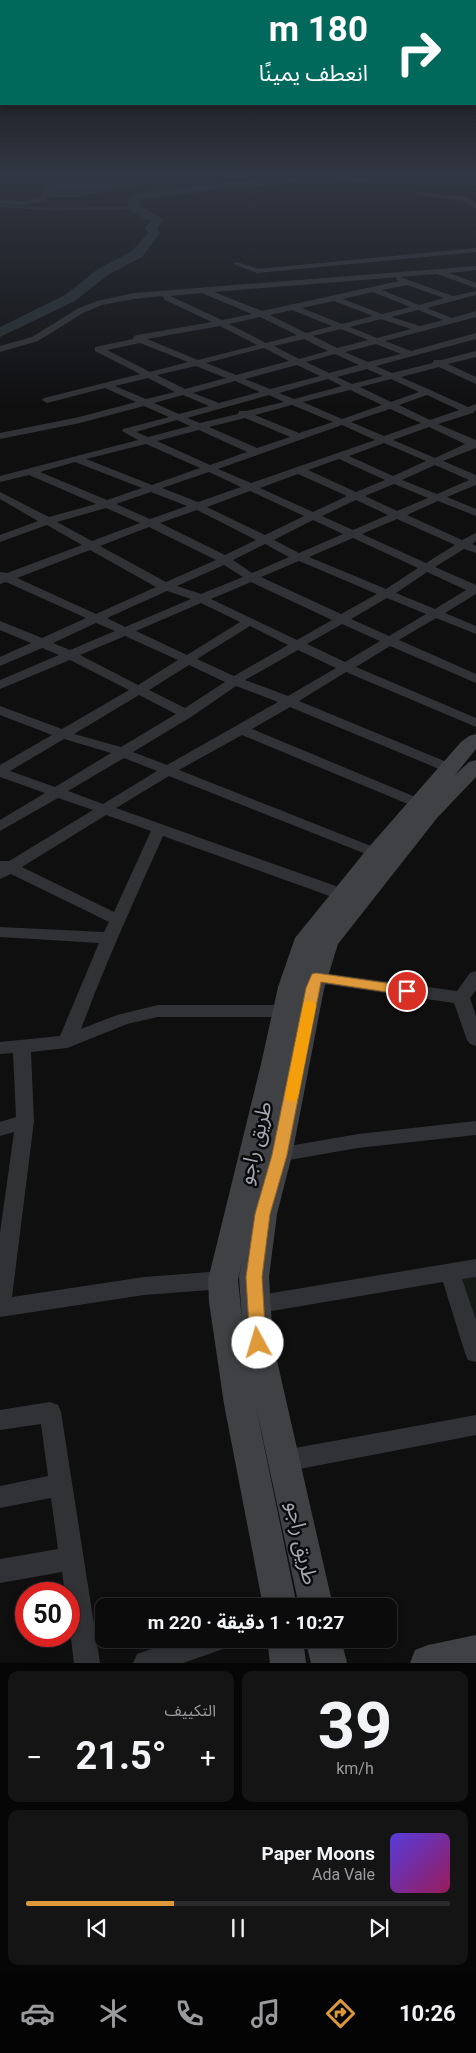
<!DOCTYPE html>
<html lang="ar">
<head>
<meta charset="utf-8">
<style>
  body { margin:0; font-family:Roboto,"Noto Sans Arabic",sans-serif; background:#141415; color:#f1f3f6; direction:rtl; height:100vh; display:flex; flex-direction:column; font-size:19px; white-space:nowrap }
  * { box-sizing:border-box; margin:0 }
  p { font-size:16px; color:#9a9b9d }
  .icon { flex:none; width:28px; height:28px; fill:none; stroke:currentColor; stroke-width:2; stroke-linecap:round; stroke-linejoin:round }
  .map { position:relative; height:1663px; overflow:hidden; direction:ltr }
  .drawer { display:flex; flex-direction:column; gap:8px; padding:8px; background:#060607; flex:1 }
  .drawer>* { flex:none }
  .hud { position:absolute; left:0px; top:0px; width:476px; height:105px; box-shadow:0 2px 8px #0003,0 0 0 1px #2b2b2d; direction:rtl; background:#00695c; color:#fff; overflow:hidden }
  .speed { position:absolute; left:15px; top:1582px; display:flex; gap:10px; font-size:25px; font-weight:700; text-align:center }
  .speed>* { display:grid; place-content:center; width:65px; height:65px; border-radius:50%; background:#0b0b0c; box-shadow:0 2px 8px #0003,0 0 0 1px #2b2b2d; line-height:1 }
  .speed .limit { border:8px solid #d22; background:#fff; color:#111 }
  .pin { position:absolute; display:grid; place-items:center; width:42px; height:42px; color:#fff; margin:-21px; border:2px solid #fff; border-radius:50%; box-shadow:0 1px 5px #0007 }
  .me { position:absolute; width:55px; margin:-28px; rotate:354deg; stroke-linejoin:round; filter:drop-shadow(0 0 4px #0008) }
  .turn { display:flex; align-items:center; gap:18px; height:105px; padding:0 25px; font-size:22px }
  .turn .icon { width:65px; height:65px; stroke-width:2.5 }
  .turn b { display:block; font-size:35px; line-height:42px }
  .big { font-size:38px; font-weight:700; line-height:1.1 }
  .drawer .tile { flex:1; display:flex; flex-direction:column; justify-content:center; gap:8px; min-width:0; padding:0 18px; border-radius:10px; background:#141415 }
  .drawer .dial { align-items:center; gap:0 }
  .dial b { font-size:65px; line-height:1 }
  .song { display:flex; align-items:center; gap:15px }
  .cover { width:60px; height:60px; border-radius:8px; background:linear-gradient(135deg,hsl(250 70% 55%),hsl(330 70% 35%)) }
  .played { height:5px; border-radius:2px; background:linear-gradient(90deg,#de9a3a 35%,#2b2b2d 35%) }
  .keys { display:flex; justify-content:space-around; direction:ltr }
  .heat { display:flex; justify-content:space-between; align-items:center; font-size:28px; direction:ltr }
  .drawer .tiles { flex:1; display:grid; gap:8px; grid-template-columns:1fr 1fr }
  .tile:last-child { grid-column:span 2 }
  .trip { position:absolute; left:95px; top:1598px; width:302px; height:50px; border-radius:10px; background:#0b0b0c; box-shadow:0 2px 8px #0003,0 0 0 1px #2b2b2d; font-weight:700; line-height:50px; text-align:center; direction:rtl }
  .tab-bar { display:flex; height:80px; justify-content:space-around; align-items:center; background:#040405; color:#9a9b9d }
  .tab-bar .icon { width:35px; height:35px }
  .tab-bar .active { color:#de9a3a }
  .tab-bar b { font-size:22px; color:#f1f3f6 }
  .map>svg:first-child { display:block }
  .green { fill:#161a16 }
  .water { fill:#272e32 }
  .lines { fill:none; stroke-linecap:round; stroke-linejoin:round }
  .stream { stroke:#272e32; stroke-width:2.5 }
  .river { fill:#272e32; fill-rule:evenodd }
  .street { fill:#313235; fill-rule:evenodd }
  .secondary { fill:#3f4145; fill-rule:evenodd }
  .route { fill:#de9a3a; stroke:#906426 }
  .slow { fill:#f59e0b }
  .labels { text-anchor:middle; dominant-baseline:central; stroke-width:5; stroke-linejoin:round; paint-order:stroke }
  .near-street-label { font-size:21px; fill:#a2a7b0; stroke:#0a0a0b }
</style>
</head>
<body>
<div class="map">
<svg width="476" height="1663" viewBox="0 0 476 1663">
  <rect width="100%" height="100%" fill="#0f0f10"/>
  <path class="green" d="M476,1269V1344L453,1273Z"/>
  <path class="water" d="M61,173H145L142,184L77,197H49Z"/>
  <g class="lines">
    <path class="stream" d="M0,206L49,209L136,208"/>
    <path class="river" d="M304,177L476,179V185L304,183L233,187L142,200L139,202L141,206L164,220L157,228L160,233L142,257L108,275L75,301L0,337V327L65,295L98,269L132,251L148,233L145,228L151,221C140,216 130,213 127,201L135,194L233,181Z"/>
    <path class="street" d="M54,173H60L46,201L25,205L0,204V200L25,201L40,197Z
      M420,192L466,197L476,203V209L464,201L418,195L416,194Z
      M476,248V252L257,273L233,264L237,262L258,269Z
      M476,266V270L449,273L476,283V288L437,274L400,277L453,296L476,291V295L427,308L452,318L476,311V317L385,341L411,351L476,333V339L376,366L392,373L433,363L434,360H441L476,351V357L448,364L476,377V384L439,367L401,377L468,407L476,404V410L473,413L438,424L476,440V448L443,461L476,475V485L447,497L476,509V516L438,501L407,515L462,540L476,533V541L472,544L476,546V553L464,549L435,567L476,585V594L445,613L476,626V634L436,618L399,640L476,674V683L390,646L356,667L476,718V727L346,672L299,701L454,765L456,768L454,771H444L290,707L252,729L425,801L427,804L425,807H415L242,735L179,770L381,850L384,853L381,856H371L169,776L116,808L347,890L349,894L347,898H335L163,836C134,901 106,962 81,1029L117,1015L158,1005H285L291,1007L294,1011L291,1015L285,1017H158L127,1024L67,1048L31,1052L34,1121L12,1297L144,1277L223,1271L230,1274L233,1280L230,1286L223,1289L144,1295L0,1317V1233L14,1132L0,1136V1122L16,1117L13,1053L0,1054V1042L60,1036L99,943L0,937V927L104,932L109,922L11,874L0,879V861H9L93,810L58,798L0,831V820L45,793L0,777V765L52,735L0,715V706L62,729L129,690L70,660L0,689V680L59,655L42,648L0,666V657L31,643L0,630V621L42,638L86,618L6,582L0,584V572L7,573L82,545L47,525L0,542V535L38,521L0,499V492L49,517L96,504L29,475L0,482V476L138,440L122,431L123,429L169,417L144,406L80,423L0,439V433L79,417L136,402L105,388L47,403L42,400L44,398L140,374L95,351V347L133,339L134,336L137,335L212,322L165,300L162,296L134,299L102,305L83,313L38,341L0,352V346L32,337L77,309L97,301L134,293ZM397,277L396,279L399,281L262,311L214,292L400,277ZM407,285L444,298L419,305L382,290ZM373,292L410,307L382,314L343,299ZM203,293L204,294L252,314L222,320L170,296ZM334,301L373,316L342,324L302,308ZM292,310L332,326L306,333L270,315ZM418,310L443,320L420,326L391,317ZM260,317L297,335L266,343L229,324ZM381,319L411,329L377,338L350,327ZM220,326L257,345L198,360L147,339ZM341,329L368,340L337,348L313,336ZM304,339L328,351L299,359L274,346ZM140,343L188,362L150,372L107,350ZM376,344L401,354L368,362L345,352ZM264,348L289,361L236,375L206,363ZM335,354L359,365L329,373L306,362ZM297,365L320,376L270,389L245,379ZM196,366L226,378L185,389L157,375ZM367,369L383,376L352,384L337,377ZM148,378L175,392L146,399L115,386ZM328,379L342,386L294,399L279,393ZM391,379L419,392L391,402L360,387ZM235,381L260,392L219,403L193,393ZM350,390L382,405L342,419L303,402ZM183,395L209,406L179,414L154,403ZM269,395L284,402L246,411H239L238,414L200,423L187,418ZM427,395L459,410L430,420L399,405ZM292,405L333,422L299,433L255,415ZM390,409L421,423L384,436L351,422ZM245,418L290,437L257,448L209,427ZM177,420L190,426L148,437L136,432ZM342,425L375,440L251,483L218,469ZM429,427L465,444L435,458L393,440ZM199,430L247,452L210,465L157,441ZM384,443L426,461L393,476L349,456ZM146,444L200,468L152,485L86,459ZM339,459L385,480L356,492L308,470ZM75,462L142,488L107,500L40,472ZM435,465L469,480L437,494L402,480ZM209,472L241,487L198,502L162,488ZM298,474L347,496L313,512L260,488ZM394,484L428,498L397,511L365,496ZM250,491L304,516L265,535L207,507ZM151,492L187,506L150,519L116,504ZM356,500L388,515L353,530L322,516ZM106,508L140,523L92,541L57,522ZM197,510L256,540L225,555L160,523ZM397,519L455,545L426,563L362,534ZM313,520L343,534L299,553L274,540ZM149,527L216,560L166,582L100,546ZM353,538L418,568L386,589L309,557ZM265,544L289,557L252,573L233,560ZM90,550L156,587L96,614L17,578ZM299,561L377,594L341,614L261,577ZM224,565L243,577L201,594L177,586ZM427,572L466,590L435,609L396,593ZM251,582L332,620L297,640L211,599ZM167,591L191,599L125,627L107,618ZM387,598L426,614L389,636L351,619ZM201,603L240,622L187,655L136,631ZM96,623L115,631L70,650L53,643ZM342,624L380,641L345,662L307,644ZM250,626L288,645L234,676L197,659ZM125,636L178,660L138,685L80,655ZM298,650L336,668L288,696L245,680ZM189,665L225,682L185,708L149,690ZM236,686L278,702L167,765L133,752L191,717ZM139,695L176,714L121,747L74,734ZM64,739L111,753L55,787L10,771ZM124,758L157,771L103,804L68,791ZM106,815L151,831L114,912L22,867Z
      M309,971L457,991L470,973L476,971V990L470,998L476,1016V1046L470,1044L467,1040L454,1003L303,981L301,977L303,973Z
      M476,1121V1135L358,1148L272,1163L265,1161L262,1156L265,1151L272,1149L358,1134Z
      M476,1259V1277L462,1279L476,1320V1362L468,1360L465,1353L443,1282L254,1314L247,1311L244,1305L247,1299L254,1296Z
      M50,1402L58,1405L61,1412L100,1663H74L69,1623V1594H65L62,1572L0,1583V1559L58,1549L51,1498L0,1508V1486L48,1476L41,1424L0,1430V1410Z
      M476,1415V1435L284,1472L276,1469L273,1461L276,1453L284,1450Z
      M180,1639H230L226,1648L183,1663H133L137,1654Z"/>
    <path class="secondary" d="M476,734V749L455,775L469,762L476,760V777L437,818L338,944L324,989L292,1155L277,1214L269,1277L273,1343L333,1606H299L255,1402L297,1606H263L224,1404L209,1302L208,1280L261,1064L278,987L295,938L368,848L461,742L469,736ZM242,1261L239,1277L242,1319L238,1280Z
      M476,1635V1663H410L415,1650L428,1645Z
      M267,1639H303L306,1663H270Z
      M305,1639H341L347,1663H311Z"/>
  </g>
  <linearGradient id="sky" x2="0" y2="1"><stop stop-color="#080809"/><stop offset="0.43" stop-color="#313742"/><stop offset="1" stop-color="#313742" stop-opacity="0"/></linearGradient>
  <rect width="476" height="406" fill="url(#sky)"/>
  <path class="route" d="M316,973L407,986L411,987L413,991L411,994L407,995L321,982L287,1155L270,1214L262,1277L266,1343L263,1348L258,1350L252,1348L250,1343L246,1277L255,1214L272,1155L306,988L312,974Z"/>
  <path class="slow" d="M309,1001L314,1002L316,1006L298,1097L296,1100L292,1102L287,1100L285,1097L303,1006L305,1002Z"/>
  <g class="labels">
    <g class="near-street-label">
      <text transform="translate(255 1143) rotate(-76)">طريق راجو</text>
      <text transform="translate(302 1543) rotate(78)">طريق راجو</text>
    </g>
  </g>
</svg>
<div class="speed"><div class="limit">50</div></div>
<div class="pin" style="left:407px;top:991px;background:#d93025"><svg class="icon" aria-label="arrive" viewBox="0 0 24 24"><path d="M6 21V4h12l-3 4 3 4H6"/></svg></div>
<svg class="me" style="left:258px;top:1343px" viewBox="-20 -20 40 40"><circle r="19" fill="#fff"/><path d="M0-13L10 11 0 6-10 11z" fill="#de9a3a"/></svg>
<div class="trip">10:27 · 1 دقيقة · 220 m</div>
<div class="hud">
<div class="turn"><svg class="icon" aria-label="right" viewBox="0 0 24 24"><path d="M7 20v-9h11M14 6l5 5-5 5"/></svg><div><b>180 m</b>انعطف يمينًا</div></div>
</div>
</div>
<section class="drawer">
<div class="tiles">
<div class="tile dial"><b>39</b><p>km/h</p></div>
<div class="tile"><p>التكييف</p>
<div class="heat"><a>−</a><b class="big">21.5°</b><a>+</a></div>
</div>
<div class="tile">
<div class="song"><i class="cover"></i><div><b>Paper Moons</b><p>Ada Vale</p></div></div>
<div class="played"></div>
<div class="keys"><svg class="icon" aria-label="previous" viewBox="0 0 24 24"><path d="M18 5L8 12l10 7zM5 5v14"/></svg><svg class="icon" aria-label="pause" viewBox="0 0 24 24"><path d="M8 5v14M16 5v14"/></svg><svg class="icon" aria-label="next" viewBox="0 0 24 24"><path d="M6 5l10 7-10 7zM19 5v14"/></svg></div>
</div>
</div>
</section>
<nav class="tab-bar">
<b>10:26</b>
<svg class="icon active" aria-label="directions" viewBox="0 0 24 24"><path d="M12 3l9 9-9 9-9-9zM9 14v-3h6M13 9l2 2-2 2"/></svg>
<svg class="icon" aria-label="music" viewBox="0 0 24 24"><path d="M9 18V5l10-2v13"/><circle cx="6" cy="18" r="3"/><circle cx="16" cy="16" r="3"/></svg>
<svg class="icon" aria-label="phone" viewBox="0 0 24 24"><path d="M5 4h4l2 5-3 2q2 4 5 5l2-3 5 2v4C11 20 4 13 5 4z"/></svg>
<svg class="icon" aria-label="climate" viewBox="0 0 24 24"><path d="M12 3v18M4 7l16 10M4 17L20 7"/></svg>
<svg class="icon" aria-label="car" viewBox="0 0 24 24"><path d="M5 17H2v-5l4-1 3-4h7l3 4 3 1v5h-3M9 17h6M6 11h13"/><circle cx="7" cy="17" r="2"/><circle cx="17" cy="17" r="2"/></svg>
</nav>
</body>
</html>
